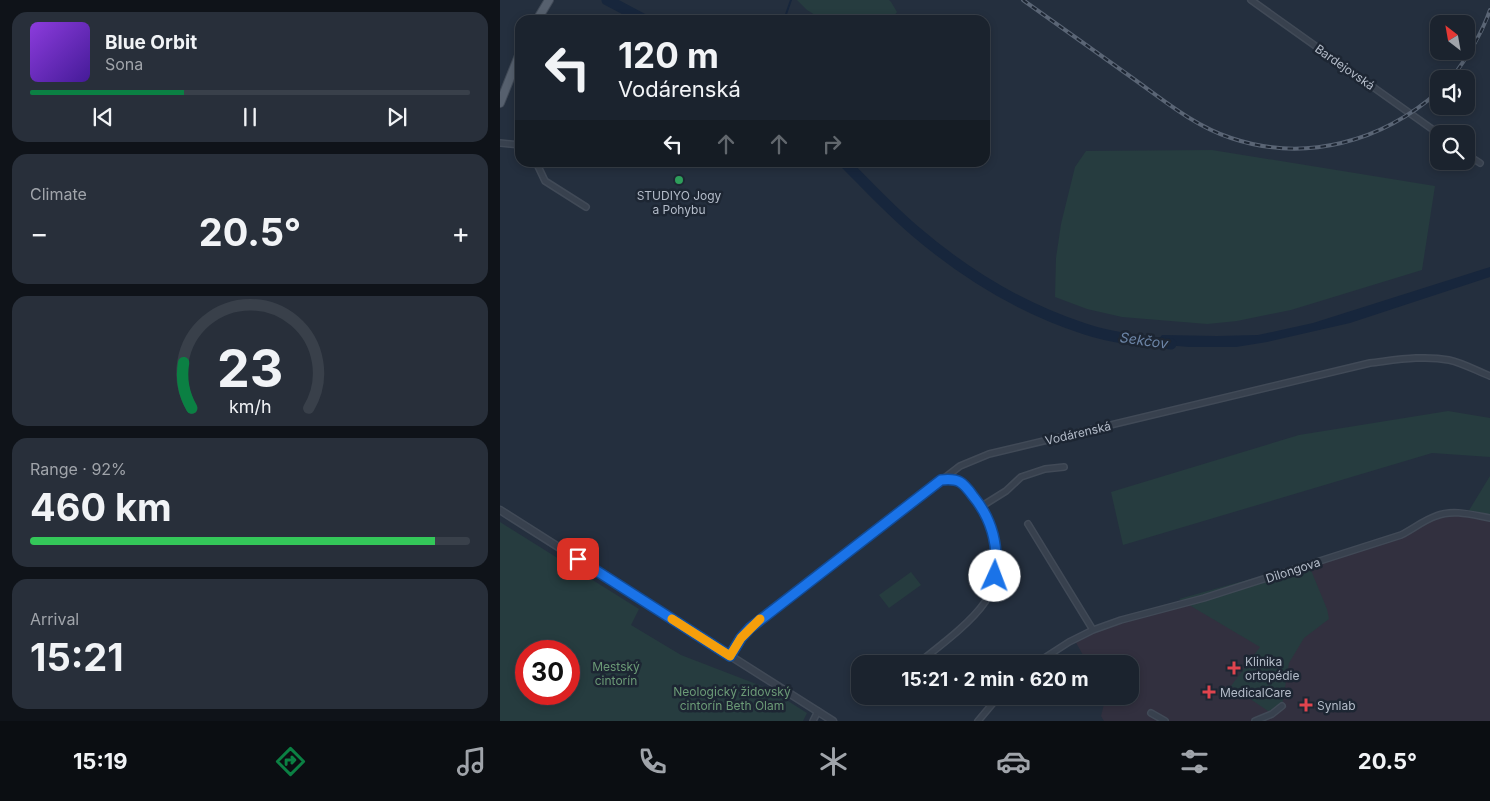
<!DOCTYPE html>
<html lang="en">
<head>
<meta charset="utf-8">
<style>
  body { margin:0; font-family:Inter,sans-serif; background:#282f3a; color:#f1f3f6; height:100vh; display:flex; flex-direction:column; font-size:19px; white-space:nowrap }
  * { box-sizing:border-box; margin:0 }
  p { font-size:16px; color:#a0a4aa }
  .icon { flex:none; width:28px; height:28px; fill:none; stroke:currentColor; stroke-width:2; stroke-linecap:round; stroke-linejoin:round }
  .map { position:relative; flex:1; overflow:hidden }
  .panel { display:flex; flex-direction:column; gap:12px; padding:12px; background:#0f1319; width:500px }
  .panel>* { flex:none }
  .hud { position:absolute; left:15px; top:15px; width:475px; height:152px; border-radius:15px; box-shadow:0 2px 8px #0003,0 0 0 1px #39404a; background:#1b232e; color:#f1f3f6; overflow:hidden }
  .needle { width:32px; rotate:329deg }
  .buttons { position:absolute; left:930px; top:15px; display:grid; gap:10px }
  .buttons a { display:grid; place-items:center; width:45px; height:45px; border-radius:10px; background:#1b232e; box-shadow:0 2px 8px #0003,0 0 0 1px #39404a; font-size:25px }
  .speed { position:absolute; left:15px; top:640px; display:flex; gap:10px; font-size:25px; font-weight:700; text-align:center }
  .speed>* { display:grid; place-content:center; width:65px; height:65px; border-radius:50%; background:#1b232e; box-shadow:0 2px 8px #0003,0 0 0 1px #39404a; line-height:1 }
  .speed .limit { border:8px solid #d22; background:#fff; color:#111 }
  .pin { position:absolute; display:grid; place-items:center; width:42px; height:42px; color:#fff; margin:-21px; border-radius:10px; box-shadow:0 2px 8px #0006 }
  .me { position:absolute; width:55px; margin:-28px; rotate:2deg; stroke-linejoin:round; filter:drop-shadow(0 0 4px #0008) }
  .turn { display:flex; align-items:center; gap:18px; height:105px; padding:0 20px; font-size:22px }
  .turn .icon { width:65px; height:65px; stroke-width:2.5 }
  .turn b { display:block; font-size:35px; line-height:42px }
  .lanes { display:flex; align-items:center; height:48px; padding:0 20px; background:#0003; justify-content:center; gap:25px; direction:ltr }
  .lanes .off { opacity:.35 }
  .big { font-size:38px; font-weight:700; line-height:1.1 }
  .panel .widget { flex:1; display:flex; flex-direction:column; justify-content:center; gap:8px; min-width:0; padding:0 18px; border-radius:15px; background:#282f3a }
  .panel .dial { align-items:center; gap:0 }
  .dial svg { height:130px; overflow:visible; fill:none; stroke:#39404a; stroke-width:7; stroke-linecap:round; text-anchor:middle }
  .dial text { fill:#f1f3f6; stroke:none }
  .song { display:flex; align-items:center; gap:15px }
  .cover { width:60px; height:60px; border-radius:8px; background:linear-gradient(135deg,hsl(270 70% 55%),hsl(260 70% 35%)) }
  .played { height:5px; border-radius:2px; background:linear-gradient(90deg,#0b8043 35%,#39404a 35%) }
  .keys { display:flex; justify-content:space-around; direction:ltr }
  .heat { display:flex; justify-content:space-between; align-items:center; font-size:28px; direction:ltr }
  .charge { height:8px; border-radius:4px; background:linear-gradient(90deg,#34c759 92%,#39404a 0) }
  .trip { position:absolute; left:351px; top:655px; width:288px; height:50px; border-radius:15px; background:#1b232e; box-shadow:0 2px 8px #0003,0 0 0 1px #39404a; font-weight:700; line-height:50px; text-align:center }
  .tab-bar { display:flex; height:80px; justify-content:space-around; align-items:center; background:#0b0e12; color:#a0a4aa }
  .tab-bar .icon { width:35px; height:35px }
  .tab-bar .active { color:#0b8043 }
  .tab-bar b { font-size:22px; color:#f1f3f6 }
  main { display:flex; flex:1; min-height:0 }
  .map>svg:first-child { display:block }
  .medical { fill:#32303f }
  .green { fill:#263c3f; fill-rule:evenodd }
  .water { fill:#17263c }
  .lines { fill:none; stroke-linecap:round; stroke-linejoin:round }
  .stream { stroke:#17263c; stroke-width:2 }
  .river { stroke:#17263c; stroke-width:11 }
  .minor-casing { stroke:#414a57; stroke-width:8 }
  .tertiary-casing { stroke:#414a57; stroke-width:9 }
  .primary-casing { stroke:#414a57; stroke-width:10 }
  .minor { stroke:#38414e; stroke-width:5 }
  .tertiary { stroke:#38414e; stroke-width:6 }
  .primary { stroke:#56606e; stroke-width:8 }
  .rail-casing { stroke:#5a6575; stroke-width:4 }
  .rail { stroke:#1d2633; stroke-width:2; stroke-dasharray:5.5; stroke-linecap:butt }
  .route-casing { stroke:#114b97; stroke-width:12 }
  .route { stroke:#1a73e8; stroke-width:9 }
  .slow { stroke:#f59e0b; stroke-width:9 }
  .leisure-dot { fill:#2e9e5b; stroke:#1d2633; stroke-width:2 }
  .health-dot { fill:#e0444e; stroke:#1d2633; stroke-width:2 }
  .labels { text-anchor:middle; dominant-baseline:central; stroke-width:5; stroke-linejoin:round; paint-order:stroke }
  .street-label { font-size:12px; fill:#b4bcc9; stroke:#1d2633 }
  .poi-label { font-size:12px; fill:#b4bcc9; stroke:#1d2633; text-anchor:start }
  .park-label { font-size:12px; fill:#6b9a76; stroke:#1d2633 }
  .water-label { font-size:14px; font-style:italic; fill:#6d86a8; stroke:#1d2633 }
</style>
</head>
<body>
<main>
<section class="panel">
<div class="widget">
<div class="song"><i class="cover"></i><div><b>Blue Orbit</b><p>Sona</p></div></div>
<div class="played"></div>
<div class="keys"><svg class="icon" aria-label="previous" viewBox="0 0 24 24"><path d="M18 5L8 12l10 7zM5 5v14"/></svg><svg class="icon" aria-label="pause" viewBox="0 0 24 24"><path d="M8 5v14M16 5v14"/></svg><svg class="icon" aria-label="next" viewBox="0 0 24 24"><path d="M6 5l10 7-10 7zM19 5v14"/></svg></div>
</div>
<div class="widget"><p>Climate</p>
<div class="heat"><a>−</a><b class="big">20.5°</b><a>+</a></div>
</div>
<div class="widget dial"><svg viewBox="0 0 100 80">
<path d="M14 69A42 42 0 1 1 86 69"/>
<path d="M14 69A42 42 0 0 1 9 41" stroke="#0b8043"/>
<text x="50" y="56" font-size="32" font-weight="700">23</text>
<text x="50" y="72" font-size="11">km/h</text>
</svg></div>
<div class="widget"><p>Range · 92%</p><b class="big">460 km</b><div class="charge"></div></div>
<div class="widget"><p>Arrival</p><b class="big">15:21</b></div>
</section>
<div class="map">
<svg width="990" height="721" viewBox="0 0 990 721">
  <rect width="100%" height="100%" fill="#242f3e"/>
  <path class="medical" d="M945,513L990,518V721H604L601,716L606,696H630V664H588L574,639L593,630L704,598L901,535Z"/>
  <path class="green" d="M297,0H389L391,2L397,12L391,20H323L307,10Z
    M712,150L935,186L922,270L791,310L737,321L707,324L622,317L587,309L555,297L556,258L561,224L575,167L586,151Z
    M948,411L990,418V457L932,453L623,545L611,492L799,435Z
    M990,476V516L968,512Z
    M0,522L139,609L131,625L181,655L269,689L307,713L303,721H0ZM69,651V694H26V651Z
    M808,563L827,609L829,619L804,638L789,663L782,706L771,713L731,686L760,647L679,599Z
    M411,572L421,585L389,608L379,595Z"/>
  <path class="water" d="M990,267V277L850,323L767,342L736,347H689L654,344L662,335L717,336L758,335L813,323Z"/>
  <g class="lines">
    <path class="stream" d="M284,20L291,0"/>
    <path class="river" d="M107,0L145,20
      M344,162C367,185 390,210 415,231C464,273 523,309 585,329C612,338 642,341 671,344"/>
    <g class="minor-casing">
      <path id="minor" d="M751,0L939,134
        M0,143L20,145
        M966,154L980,163
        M36,162L45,181L86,207
        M482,506L506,491L521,477L545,469L564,467
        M528,524L593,630
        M230,656L241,637L250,628L460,466L489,454L870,363C896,360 923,355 949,360C963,363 977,371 990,376
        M417,664C437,648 470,624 485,602C505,572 498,526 476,498C464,484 461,478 442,480
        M535,664L569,642L593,630L621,620L704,598L901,535C913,529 924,520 936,516C953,509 973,515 990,518
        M651,713L665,721
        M313,721L318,711
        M478,721L499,696
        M755,721L772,714L782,706"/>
    </g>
    <g class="tertiary-casing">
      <path id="tertiary" d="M0,510L333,721"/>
    </g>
    <g class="primary-casing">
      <path id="primary" d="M37,20L49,0
        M0,103L20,53"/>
    </g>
    <use href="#minor" class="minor"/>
    <use href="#tertiary" class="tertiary"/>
    <use href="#primary" class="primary"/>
    <g class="rail-casing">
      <path id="rail" d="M523,0C559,26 595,51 631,77C662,99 694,126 731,138C805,163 882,142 939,91
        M951,79C967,58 981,36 990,10"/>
    </g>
    <use href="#rail" class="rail"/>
  </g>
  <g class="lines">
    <g class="route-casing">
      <path id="route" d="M78,559L230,656L241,638L250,628L441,480C459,478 463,482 473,496C492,519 499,546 495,576"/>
    </g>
    <use href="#route" class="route"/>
    <path class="slow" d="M172,619L230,656L241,638L260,619"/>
  </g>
  <circle class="leisure-dot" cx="179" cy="180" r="5"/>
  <g class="health-dot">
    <path d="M731.5 660.5h5v5h5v5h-5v5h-5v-5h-5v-5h5z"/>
    <path d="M706.5 684.5h5v5h5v5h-5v5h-5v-5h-5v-5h5z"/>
    <path d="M803.5 697.5h5v5h5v5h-5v5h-5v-5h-5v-5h5z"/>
  </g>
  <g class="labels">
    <g class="street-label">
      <text transform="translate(845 67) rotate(35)">Bardejovská</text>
      <text transform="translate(578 433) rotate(-13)">Vodárenská</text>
      <text transform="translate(793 570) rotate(-18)">Dilongova</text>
    </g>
    <g class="poi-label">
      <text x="179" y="195" text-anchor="middle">STUDIYO Jogy<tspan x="179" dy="14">a Pohybu</tspan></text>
      <text x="745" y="661">Klinika<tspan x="745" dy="14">ortopédie</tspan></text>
      <text x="720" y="692">MedicalCare</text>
      <text x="817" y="705">Synlab</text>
    </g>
    <g class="park-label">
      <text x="116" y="666">Mestský<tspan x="116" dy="14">cintorín</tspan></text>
      <text x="232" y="691">Neologický židovský<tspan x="232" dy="14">cintorín Beth Olam</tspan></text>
    </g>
    <g class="water-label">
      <text transform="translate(644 340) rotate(8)">Sekčov</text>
    </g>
  </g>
</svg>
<div class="buttons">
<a><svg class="needle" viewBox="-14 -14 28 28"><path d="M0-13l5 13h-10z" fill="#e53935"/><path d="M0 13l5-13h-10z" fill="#a0a4aa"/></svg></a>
<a><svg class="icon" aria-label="sound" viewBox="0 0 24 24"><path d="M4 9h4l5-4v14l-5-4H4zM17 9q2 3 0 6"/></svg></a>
<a><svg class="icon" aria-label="search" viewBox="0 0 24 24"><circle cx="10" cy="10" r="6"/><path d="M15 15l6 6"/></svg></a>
</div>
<div class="speed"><div class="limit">30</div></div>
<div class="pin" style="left:78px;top:559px;background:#d93025"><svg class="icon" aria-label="arrive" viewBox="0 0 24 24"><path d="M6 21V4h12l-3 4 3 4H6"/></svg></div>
<svg class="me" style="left:495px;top:576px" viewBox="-20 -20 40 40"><circle r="19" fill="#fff"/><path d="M0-13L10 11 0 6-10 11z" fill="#1a73e8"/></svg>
<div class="trip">15:21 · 2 min · 620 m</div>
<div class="hud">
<div class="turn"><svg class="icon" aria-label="left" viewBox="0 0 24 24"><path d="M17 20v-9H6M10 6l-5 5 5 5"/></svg><div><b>120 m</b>Vodárenská</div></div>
<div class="lanes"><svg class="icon" aria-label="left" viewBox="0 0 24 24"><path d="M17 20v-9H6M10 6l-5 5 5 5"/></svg><svg class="icon off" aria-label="ahead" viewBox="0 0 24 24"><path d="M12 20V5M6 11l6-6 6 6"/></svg><svg class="icon off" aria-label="ahead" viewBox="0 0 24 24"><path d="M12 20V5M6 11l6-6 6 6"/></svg><svg class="icon off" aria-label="right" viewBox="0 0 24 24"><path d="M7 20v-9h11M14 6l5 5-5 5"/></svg></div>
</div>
</div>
</main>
<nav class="tab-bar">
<b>15:19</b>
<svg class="icon active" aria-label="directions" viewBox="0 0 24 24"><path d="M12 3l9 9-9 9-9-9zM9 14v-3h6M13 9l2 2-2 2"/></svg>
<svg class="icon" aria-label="music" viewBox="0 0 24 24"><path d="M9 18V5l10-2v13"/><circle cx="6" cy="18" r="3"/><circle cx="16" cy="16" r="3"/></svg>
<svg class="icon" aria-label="phone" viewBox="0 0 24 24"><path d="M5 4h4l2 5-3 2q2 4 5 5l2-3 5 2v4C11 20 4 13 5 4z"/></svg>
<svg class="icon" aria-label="climate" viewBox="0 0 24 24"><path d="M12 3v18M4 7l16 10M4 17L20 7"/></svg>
<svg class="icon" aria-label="car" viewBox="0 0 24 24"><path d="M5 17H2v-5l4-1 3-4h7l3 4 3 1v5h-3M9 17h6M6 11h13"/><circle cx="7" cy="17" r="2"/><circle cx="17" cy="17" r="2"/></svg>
<svg class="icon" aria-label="filters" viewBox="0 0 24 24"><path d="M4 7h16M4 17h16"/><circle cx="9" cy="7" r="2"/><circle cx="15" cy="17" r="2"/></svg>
<b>20.5°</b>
</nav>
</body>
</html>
